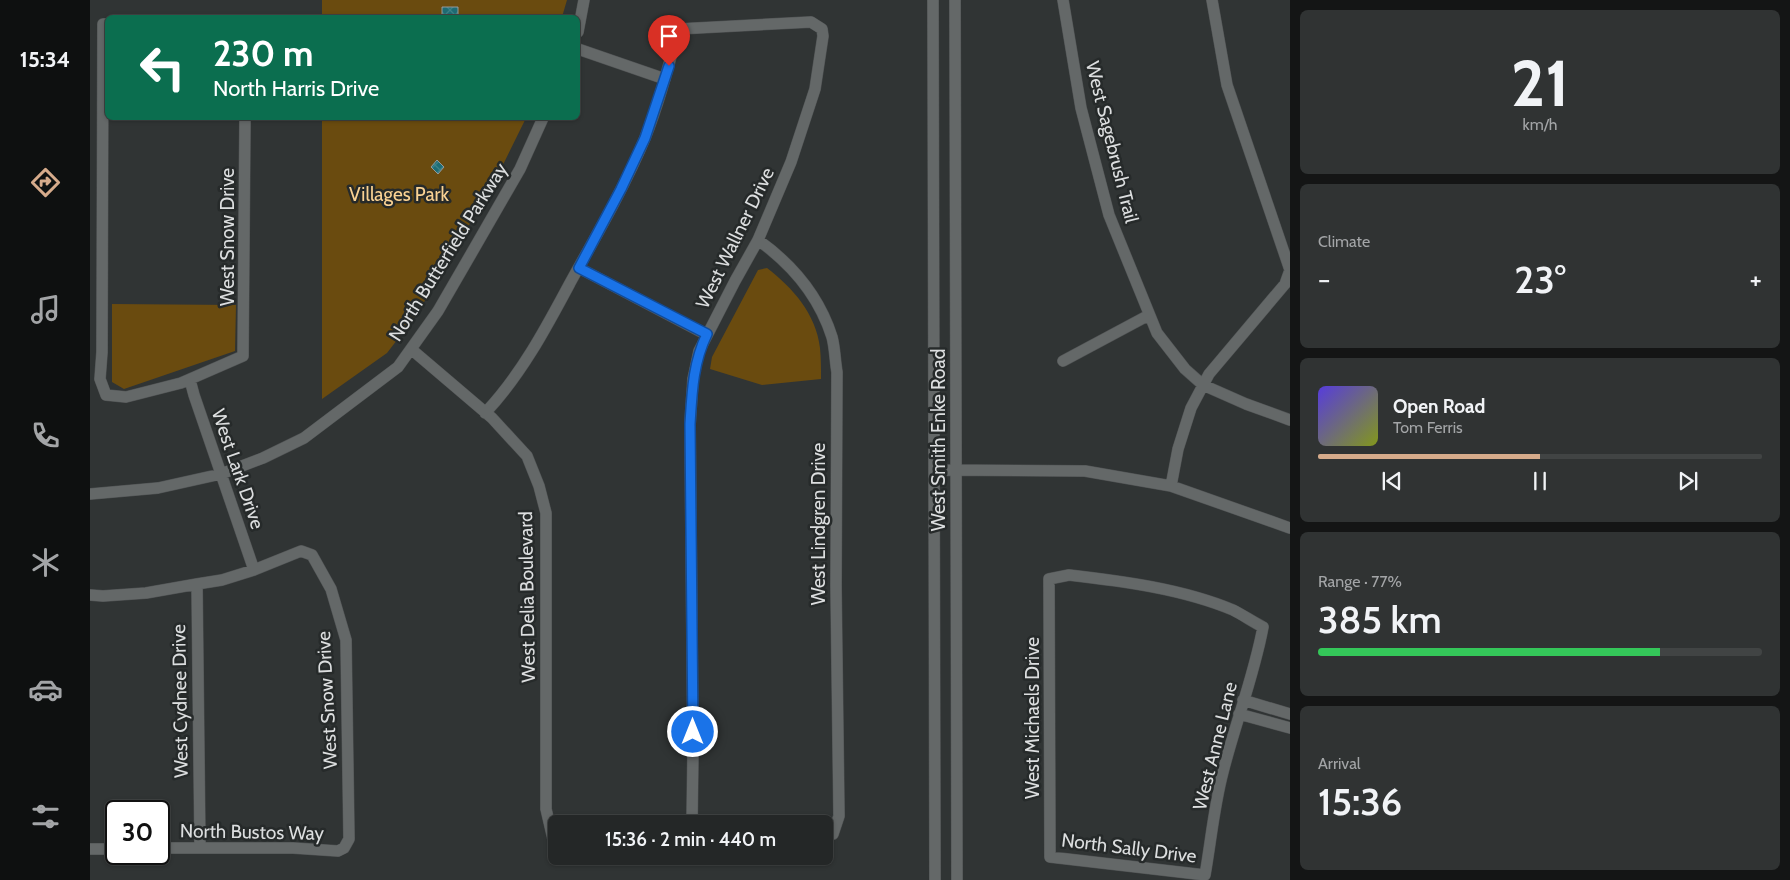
<!DOCTYPE html>
<html lang="en">
<head>
<meta charset="utf-8">
<style>
  body { margin:0; font-family:Cabin,sans-serif; background:#303333; color:#f1f3f6; height:100vh; display:flex; flex-direction:column; font-size:19px; white-space:nowrap }
  * { box-sizing:border-box; margin:0 }
  p { font-size:16px; color:#a3a5a7 }
  .icon { flex:none; width:28px; height:28px; fill:none; stroke:currentColor; stroke-width:2; stroke-linecap:round; stroke-linejoin:round }
  .map { position:relative; flex:1; overflow:hidden }
  .panel { display:flex; flex-direction:column; gap:10px; padding:10px; background:#141515; width:500px }
  .panel>* { flex:none }
  .hud { position:absolute; left:15px; top:15px; width:475px; height:105px; border-radius:8px; box-shadow:0 1px 4px #0004,0 0 0 1px #414444; background:#0b6e4f; color:#fff; overflow:hidden }
  .speed { position:absolute; left:15px; top:800px; display:flex; gap:10px; font-size:25px; font-weight:700; text-align:center }
  .speed>* { display:grid; place-content:center; width:65px; height:65px; border-radius:50%; background:#242727; box-shadow:0 1px 4px #0004,0 0 0 1px #414444; line-height:1 }
  .speed .limit { border:2px solid #111; border-radius:8px; background:#fff; color:#111 }
  .pin { position:absolute; display:grid; place-items:center; width:42px; height:42px; color:#fff; margin:-51px -21px; border-radius:50% 50% 50% 0; rotate:-45deg; box-shadow:0 0 5px #0007 }
  .pin .icon { rotate:45deg }
  .me { position:absolute; width:55px; margin:-28px; rotate:0deg; stroke-linejoin:round; filter:drop-shadow(0 0 4px #0008) }
  .turn { display:flex; align-items:center; gap:18px; height:105px; padding:0 25px; font-size:22px }
  .turn .icon { width:65px; height:65px; stroke-width:2.5 }
  .turn b { display:block; font-size:35px; line-height:42px }
  .big { font-size:38px; font-weight:600; line-height:1.1 }
  .panel .card { flex:1; display:flex; flex-direction:column; justify-content:center; gap:8px; min-width:0; padding:0 18px; border-radius:8px; background:#303333 }
  .panel .dial { align-items:center; gap:0 }
  .dial b { font-size:65px; line-height:1 }
  .song { display:flex; align-items:center; gap:15px }
  .cover { width:60px; height:60px; border-radius:8px; background:linear-gradient(135deg,hsl(250 70% 55%),hsl(70 70% 35%)) }
  .played { height:5px; border-radius:2px; background:linear-gradient(90deg,#d6ab8b 50%,#414444 50%) }
  .keys { display:flex; justify-content:space-around; direction:ltr }
  .heat { display:flex; justify-content:space-between; align-items:center; font-size:28px; direction:ltr }
  .charge { height:8px; border-radius:4px; background:linear-gradient(90deg,#34c759 77%,#414444 0) }
  .trip { position:absolute; left:458px; top:815px; width:285px; height:50px; border-radius:8px; background:#242727; box-shadow:0 1px 4px #0004,0 0 0 1px #414444; font-weight:600; line-height:50px; text-align:center }
  main { display:flex; flex:1; min-height:0 }
  .tab-bar { display:flex; flex-direction:column; width:90px; justify-content:space-around; align-items:center; background:#0e1010; color:#a3a5a7 }
  .tab-bar .icon { width:35px; height:35px }
  .tab-bar .on { color:#d6ab8b }
  .tab-bar b { font-size:22px; color:#f1f3f6 }
  .map>svg:first-child { display:block }
  .green { fill:#6a4b0f }
  .building { fill:url(#building-cross-hatch); stroke:#949899 }
  .lines { fill:none; stroke-linecap:round; stroke-linejoin:round }
  .minor-casing { stroke:#4f5253; stroke-width:12 }
  .minor { stroke:#646868; stroke-width:11 }
  .route-casing { stroke:#114b97; stroke-width:12 }
  .route { stroke:#1a73e8; stroke-width:9 }
  .labels { text-anchor:middle; dominant-baseline:central; stroke-width:5; stroke-linejoin:round; paint-order:stroke }
  .street-label { font-size:19px; fill:#dcdedf; stroke:#262a2a }
  .park-label { font-size:19px; fill:#fad293; stroke:#262a2a }
</style>
</head>
<body>
<main>
<nav class="tab-bar">
<b>15:34</b>
<svg class="icon on" aria-label="directions" viewBox="0 0 24 24"><path d="M12 3l9 9-9 9-9-9zM9 14v-3h6M13 9l2 2-2 2"/></svg>
<svg class="icon" aria-label="music" viewBox="0 0 24 24"><path d="M9 18V5l10-2v13"/><circle cx="6" cy="18" r="3"/><circle cx="16" cy="16" r="3"/></svg>
<svg class="icon" aria-label="phone" viewBox="0 0 24 24"><path d="M5 4h4l2 5-3 2q2 4 5 5l2-3 5 2v4C11 20 4 13 5 4z"/></svg>
<svg class="icon" aria-label="climate" viewBox="0 0 24 24"><path d="M12 3v18M4 7l16 10M4 17L20 7"/></svg>
<svg class="icon" aria-label="car" viewBox="0 0 24 24"><path d="M5 17H2v-5l4-1 3-4h7l3 4 3 1v5h-3M9 17h6M6 11h13"/><circle cx="7" cy="17" r="2"/><circle cx="17" cy="17" r="2"/></svg>
<svg class="icon" aria-label="filters" viewBox="0 0 24 24"><path d="M4 7h16M4 17h16"/><circle cx="9" cy="7" r="2"/><circle cx="15" cy="17" r="2"/></svg>
</nav>
<div class="map">
<svg width="1200" height="880" viewBox="0 0 1200 880">
  <defs>
    <pattern id="building-cross-hatch" width="8" height="8" patternUnits="userSpaceOnUse" patternTransform="scale(1.25)"><rect width="8" height="8" fill="#1d6c74"/><path d="M0 0l8 8M0 8l8-8" fill="none" stroke="#3d8187"/></pattern>
  </defs>
  <rect width="100%" height="100%" fill="#303434"/>
  <path class="green" d="M232,0H477L472,17L232,18Z
    M232,118H436L406,179L327,314L297,353L232,399Z
    M677,268C703,288 726,314 730,348C731,358 731,369 731,379L672,385L620,369L622,357L668,270Z
    M22,304L146,305L145,351L34,389L22,382Z"/>
  <path class="building" d="M352,7H368V18H352Z
    M347,160L354,167L348,174L341,167Z"/>
  <g class="lines">
    <g class="minor-casing">
      <path id="minor" d="M843,0L845,880
        M865,0L867,880
        M973,0L991,108L1019,215L1067,333L1095,369L1113,385L1156,404L1200,420
        M18,24H13L12,352L10,379L16,395L36,397L91,383L153,356L155,118
        M488,32L494,0
        M488,49L575,79
        M668,240C703,265 729,296 742,337C745,348 745,361 747,372L746,586L749,816L743,834L734,835
        M489,268L617,335
        M321,349L402,418L437,456L449,486L456,513V809L463,839H466
        M973,361L1059,315
        M100,380L104,395L164,570
        M395,413C431,375 456,328 480,283C506,236 534,188 555,138C569,103 579,66 588,29L721,22L732,29L733,36L725,89L701,162L668,240L645,281L609,351L603,379L600,424L603,751L602,824
        M844,470L995,471L1081,486L1200,528
        M1081,486L1088,449L1101,408L1119,374L1195,284L1200,270L1137,85L1122,0
        M0,494L68,488L131,474L173,458L214,438L308,367L348,311L381,254L430,169L453,118
        M979,575C1032,581 1093,589 1143,610C1153,615 1163,622 1173,627C1164,676 1145,724 1133,772C1124,806 1121,841 1115,875L960,857L959,579Z
        M107,584L110,847
        M0,595L13,596L56,593L107,584L132,580L164,570L211,551L222,555L241,589L256,640L259,839L254,848L248,851L203,848H69
        M1153,700L1200,714
        M1149,714L1200,728
        M0,849H26"/>
    </g>
    <use href="#minor" class="minor"/>
  </g>
  <g class="lines">
    <g class="route-casing">
      <path id="route" d="M579,66L555,138L531,189L489,268L617,334C603,363 602,392 600,424L603,732"/>
    </g>
    <use href="#route" class="route"/>
  </g>
  <g class="labels">
    <g class="street-label">
      <text transform="translate(1022 142) rotate(76)">West Sagebrush Trail</text>
      <text transform="translate(137 237) rotate(-90)">West Snow Drive</text>
      <text transform="translate(645 238) rotate(-64)">West Wallner Drive</text>
      <text transform="translate(358 252) rotate(-58)">North Butterfield Parkway</text>
      <text transform="translate(848 440) rotate(-90)">West Smith Enke Road</text>
      <text transform="translate(148 469) rotate(71)">West Lark Drive</text>
      <text transform="translate(728 524) rotate(-90)">West Lindgren Drive</text>
      <text transform="translate(437 597) rotate(-91)">West Delia Boulevard</text>
      <text transform="translate(237 700) rotate(-93)">West Snow Drive</text>
      <text transform="translate(90 701) rotate(-91)">West Cydnee Drive</text>
      <text transform="translate(942 718) rotate(-90)">West Michaels Drive</text>
      <text transform="translate(1125 746) rotate(-76)">West Anne Lane</text>
      <text transform="translate(162 832) rotate(1)">North Bustos Way</text>
      <text transform="translate(1039 848) rotate(7)">North Sally Drive</text>
    </g>
    <g class="park-label">
      <text x="309" y="194">Villages Park</text>
    </g>
  </g>
</svg>
<div class="speed"><div class="limit">30</div></div>
<div class="pin" style="left:579px;top:66px;background:#d93025"><svg class="icon" aria-label="arrive" viewBox="0 0 24 24"><path d="M6 21V4h12l-3 4 3 4H6"/></svg></div>
<svg class="me" style="left:603px;top:732px" viewBox="-20 -20 40 40"><circle r="17" fill="#1a73e8" stroke="#fff" stroke-width="3"/><path d="M0-11L8 9 0 5-8 9z" fill="#fff"/></svg>
<div class="trip">15:36 · 2 min · 440 m</div>
<div class="hud">
<div class="turn"><svg class="icon" aria-label="left" viewBox="0 0 24 24"><path d="M17 20v-9H6M10 6l-5 5 5 5"/></svg><div><b>230 m</b>North Harris Drive</div></div>
</div>
</div>
<section class="panel">
<div class="card dial"><b>21</b><p>km/h</p></div>
<div class="card"><p>Climate</p>
<div class="heat"><a>−</a><b class="big">23°</b><a>+</a></div>
</div>
<div class="card">
<div class="song"><i class="cover"></i><div><b>Open Road</b><p>Tom Ferris</p></div></div>
<div class="played"></div>
<div class="keys"><svg class="icon" aria-label="previous" viewBox="0 0 24 24"><path d="M18 5L8 12l10 7zM5 5v14"/></svg><svg class="icon" aria-label="pause" viewBox="0 0 24 24"><path d="M8 5v14M16 5v14"/></svg><svg class="icon" aria-label="next" viewBox="0 0 24 24"><path d="M6 5l10 7-10 7zM19 5v14"/></svg></div>
</div>
<div class="card"><p>Range · 77%</p><b class="big">385 km</b><div class="charge"></div></div>
<div class="card"><p>Arrival</p><b class="big">15:36</b></div>
</section>
</main>
</body>
</html>
